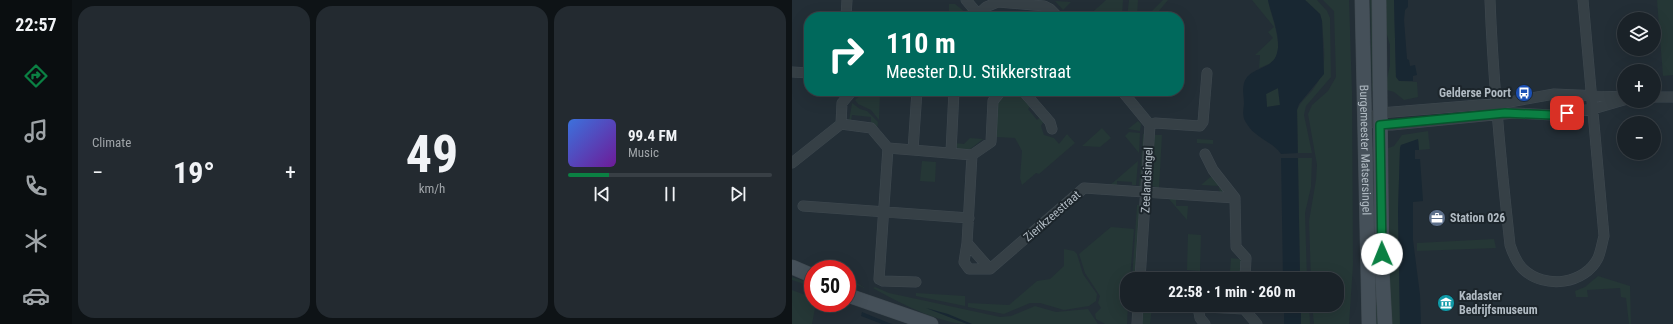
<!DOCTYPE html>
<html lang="en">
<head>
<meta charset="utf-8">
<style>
  body { margin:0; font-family:"Roboto Condensed",sans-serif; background:#232a30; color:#f1f3f6; height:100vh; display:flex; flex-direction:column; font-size:15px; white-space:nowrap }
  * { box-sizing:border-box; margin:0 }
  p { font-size:13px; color:#9fa4a8 }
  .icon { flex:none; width:22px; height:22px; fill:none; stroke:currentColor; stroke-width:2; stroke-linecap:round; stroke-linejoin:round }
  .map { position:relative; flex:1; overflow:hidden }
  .details { display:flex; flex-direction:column; gap:6px; padding:6px; background:#0e1316; width:720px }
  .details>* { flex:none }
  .guide { position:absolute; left:12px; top:12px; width:380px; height:84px; border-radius:16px; box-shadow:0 4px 16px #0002,0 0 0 1px #383f45; background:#00695c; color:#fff; overflow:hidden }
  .controls { position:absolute; left:825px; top:12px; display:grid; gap:8px }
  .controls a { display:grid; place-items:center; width:44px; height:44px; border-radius:50%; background:#1a2228; box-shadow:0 4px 16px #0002,0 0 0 1px #383f45; font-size:20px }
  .speed { position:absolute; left:12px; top:260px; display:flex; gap:8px; font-size:20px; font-weight:700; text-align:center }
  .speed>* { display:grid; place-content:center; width:52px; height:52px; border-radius:50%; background:#1a2228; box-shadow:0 4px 16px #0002,0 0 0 1px #383f45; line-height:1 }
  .speed .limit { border:6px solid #d22; background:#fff; color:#111 }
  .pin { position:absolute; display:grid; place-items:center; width:34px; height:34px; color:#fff; margin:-17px; border-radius:8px; box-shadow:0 2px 6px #0006 }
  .me { position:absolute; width:44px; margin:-22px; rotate:359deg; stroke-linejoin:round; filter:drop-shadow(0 0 3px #0008) }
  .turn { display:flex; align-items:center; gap:14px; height:84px; padding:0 16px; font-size:18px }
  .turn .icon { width:52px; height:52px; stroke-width:2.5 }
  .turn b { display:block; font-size:28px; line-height:34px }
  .big { font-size:30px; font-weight:700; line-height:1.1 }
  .details .card { flex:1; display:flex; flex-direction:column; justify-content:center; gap:6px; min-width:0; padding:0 14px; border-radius:16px; background:#232a30 }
  .details .dial { align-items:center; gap:0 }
  .dial b { font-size:52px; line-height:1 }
  .song { display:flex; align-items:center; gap:12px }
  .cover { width:48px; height:48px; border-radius:6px; background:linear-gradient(135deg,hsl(220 70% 55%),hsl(280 70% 35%)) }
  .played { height:4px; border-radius:2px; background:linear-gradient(90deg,#0b8043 20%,#383f45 20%) }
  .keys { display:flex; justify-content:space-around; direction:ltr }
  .heat { display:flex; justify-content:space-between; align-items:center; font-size:22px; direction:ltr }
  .details .tiles { flex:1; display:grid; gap:6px; grid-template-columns:repeat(3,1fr) }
  .trip { position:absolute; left:328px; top:272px; width:224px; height:40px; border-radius:16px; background:#1a2228; box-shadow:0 4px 16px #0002,0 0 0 1px #383f45; font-weight:700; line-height:40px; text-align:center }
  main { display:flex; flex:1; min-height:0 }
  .menu { display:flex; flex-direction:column; width:72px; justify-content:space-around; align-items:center; background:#0a0e10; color:#9fa4a8 }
  .menu .icon { width:28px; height:28px }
  .menu .active { color:#0b8043 }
  .menu b { font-size:18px; color:#f1f3f6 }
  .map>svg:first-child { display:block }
  .green { fill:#253736 }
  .water { fill:#182732; fill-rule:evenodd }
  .pier { fill:#232e36 }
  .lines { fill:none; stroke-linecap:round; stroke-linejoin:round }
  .street-casing { stroke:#3f4950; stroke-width:11 }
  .secondary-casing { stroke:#3f4950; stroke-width:15 }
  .street { stroke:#364046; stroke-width:10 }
  .secondary { stroke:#455059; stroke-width:14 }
  .route-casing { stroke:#07532c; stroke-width:10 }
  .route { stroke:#0b8043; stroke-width:7 }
  .labels { text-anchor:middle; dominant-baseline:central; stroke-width:4; stroke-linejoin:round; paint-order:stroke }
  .poi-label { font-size:12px; font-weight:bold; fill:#b1bbc3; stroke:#1c252b; text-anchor:start }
  .street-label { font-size:12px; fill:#b1bbc3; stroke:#1c252b }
</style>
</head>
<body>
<main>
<nav class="menu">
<b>22:57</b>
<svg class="icon active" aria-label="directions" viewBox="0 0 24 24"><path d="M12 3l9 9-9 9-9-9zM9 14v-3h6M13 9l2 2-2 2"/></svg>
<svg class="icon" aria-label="music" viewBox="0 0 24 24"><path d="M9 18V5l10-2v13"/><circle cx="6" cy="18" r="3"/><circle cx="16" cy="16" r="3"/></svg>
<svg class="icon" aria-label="phone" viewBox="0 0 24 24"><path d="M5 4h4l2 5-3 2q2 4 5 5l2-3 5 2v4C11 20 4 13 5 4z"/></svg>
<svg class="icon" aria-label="climate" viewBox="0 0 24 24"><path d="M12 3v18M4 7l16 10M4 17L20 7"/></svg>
<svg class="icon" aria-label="car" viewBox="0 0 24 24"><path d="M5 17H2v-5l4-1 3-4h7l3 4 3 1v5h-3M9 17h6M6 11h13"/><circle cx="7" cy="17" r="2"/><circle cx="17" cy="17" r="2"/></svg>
</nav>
<section class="details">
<div class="tiles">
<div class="card"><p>Climate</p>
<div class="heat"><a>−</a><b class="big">19°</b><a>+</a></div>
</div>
<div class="card dial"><b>49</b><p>km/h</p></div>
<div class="card">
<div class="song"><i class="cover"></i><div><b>99.4 FM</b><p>Music</p></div></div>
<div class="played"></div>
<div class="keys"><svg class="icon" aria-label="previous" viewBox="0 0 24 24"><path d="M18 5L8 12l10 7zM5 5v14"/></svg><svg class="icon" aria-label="pause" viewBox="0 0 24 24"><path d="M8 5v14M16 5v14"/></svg><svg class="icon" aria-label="next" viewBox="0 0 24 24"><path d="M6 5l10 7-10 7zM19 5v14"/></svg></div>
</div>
</div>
</section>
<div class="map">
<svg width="881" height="324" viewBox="0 0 881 324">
  <rect width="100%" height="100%" fill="#232e36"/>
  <path class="green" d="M314,0H331L330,17H295Z
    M337,0H346L345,17H335Z
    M371,0H376L362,17H354Z
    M460,0H476C478,14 494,49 481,61C478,64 472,66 467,68L468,55H463L481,38L476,32L482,27Z
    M513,0H525L535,11L538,18L539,77L514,106L512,115L520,153H506L505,110C509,100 518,95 524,85C537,66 531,44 530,21L528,14Z
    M531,0H557L560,92L561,265L557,324H522L520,305H545V279H519L517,221L524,180L525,165L516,114L520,105L536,91L544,77L542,11Z
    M578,0H580L583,90L580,91Z
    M592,0H602L604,77L608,81L625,82L626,97L612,100L602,92L595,90V79L598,65V45L594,32Z
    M865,0H881V75L871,76Z
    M263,1L279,2L271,10Z
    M157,4H163L173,12L177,8L178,11L171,17H157Z
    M486,88L488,105L475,107L474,94Z
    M73,91H88L87,120L79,110L66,104L63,100Z
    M217,91H228L240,105L236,109L245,120L250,116L253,119L249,126L252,135L262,138L267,144L275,134L283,143L247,174L244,173L230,185L228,178L230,151L223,138L204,137L206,102Z
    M60,103L68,109L75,111L86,122L85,130L79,124V117L60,115L59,121H57Z
    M346,121L349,124L348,131L336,129Z
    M310,128L319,138L308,147L290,146Z
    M636,131L638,149L627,150L626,140L609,145L608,148L606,212L608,324H597C594,265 597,207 596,148L602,146L610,135Z
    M337,132L348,133L347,153L333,136Z
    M351,134H354L351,182L347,187Z
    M362,135H370L367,188L360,186L359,183Z
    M178,138L191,139L177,150L167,149L164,147L163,143L172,144Z
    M405,139L421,140V144L405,143Z
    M577,148H583L588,324H584Z
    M506,158H520L519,187L513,213L515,279H508Z
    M130,161L144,162L143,182L128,181Z
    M346,161L344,185H340V182L325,181V186H317Z
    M422,174L432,191L428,194L427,186L409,185Z
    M377,199H384V206H396L395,220Z
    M345,205H349L344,279H340Z
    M319,227L342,229L338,279H335V305H336L335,324H313L304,319L303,314L309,308L306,303L308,296L293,273L287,254Z
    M396,234L409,235L408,271L395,270Z
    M702,239L704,248L625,251V243Z
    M272,249L282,251L285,254L291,274L305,294L304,301L297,306L272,310L248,303H238L212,314L176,307V303L217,305L245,281L258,279L272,266Z
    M439,258L448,259L450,263L449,278L443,277L438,272Z
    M806,276L838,286L839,324H837L834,298L829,297L828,288L795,290L796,297H784L783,291L793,287Z
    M0,277L21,284V287L0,280Z
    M55,277L73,288L65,285L64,289L55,286Z
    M83,287L97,293L208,317L219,316L243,306L264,312L296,309L306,324H180L135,308L175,324C149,324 105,302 81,288Z
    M0,290L21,298V303H24L20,324H0Z
    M124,293L173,296V306L124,296Z
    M509,305H517L518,324H509Z
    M351,307H360L358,324H350Z"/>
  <path class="water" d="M476,0H513L528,14L530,21L532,74L507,104L505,110L508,279H491L489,154C480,141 463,138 455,124C450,118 451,111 452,104C452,97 450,90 452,83C457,67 478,70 484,56C491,40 479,15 476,0ZM486,88L488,105L475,107L474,94Z
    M602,0H616V7L613,10L612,20L615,59L617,60L618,66L623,65L625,75L621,76V81H607L604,77Z
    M626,139L627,150H623V159H628L631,201L621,202V240L628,295L629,324H608L606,212L608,148L609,145Z
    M492,305H509V324H492Z
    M134,308L156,314L180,324H175Z
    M70,312L97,323L101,324H90L69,316Z"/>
  <path class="pier" d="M506,153V158H489V154Z"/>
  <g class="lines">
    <g class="street-casing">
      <path id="street" d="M174,0L186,14
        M698,0C701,82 709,163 718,245C721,254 725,263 731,269C753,290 793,284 806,258C809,251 810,243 812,236L791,0
        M54,17L55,0
        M183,17L194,7L206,2L252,6L258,9L266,17
        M0,72L17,73
        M125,91L121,150L180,155L199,142L201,101L209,91
        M231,91L258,122L260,129
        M330,91L358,125L348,279
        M862,97H881
        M582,116L588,113L712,103L762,94L832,97
        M573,120L589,125H600L722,113L760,115L801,109L832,100
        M49,124L79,128L96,148L121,150
        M358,125L363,123L408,126L411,122L415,73
        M96,148L87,279L91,281L124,282
        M159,152L162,91
        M413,154L421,170L443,198L444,247L454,258L453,279
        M180,155L175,243L172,262L177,269H198L292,188L443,198
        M0,163L49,124L50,103L60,91
        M11,206L177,218
        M175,243L198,269
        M375,305L452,309
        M452,305V309L465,324
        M406,307L408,318L413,324
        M345,324L346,305"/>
    </g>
    <g class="secondary-casing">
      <g id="secondary">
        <path id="s1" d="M570,0L577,324"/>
        <path d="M587,0L590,269L593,324"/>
        <path d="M0,267L21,276"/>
        <path d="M55,295L139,324"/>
      </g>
    </g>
    <use href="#street" class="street"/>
    <use href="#secondary" class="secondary"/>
  </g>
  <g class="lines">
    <g class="route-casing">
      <path id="route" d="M590,254L588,125L713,113L760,115L775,113"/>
    </g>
    <use href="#route" class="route"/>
  </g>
  <defs>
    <g id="bus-disc" transform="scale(0.9)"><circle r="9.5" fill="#1a4fb4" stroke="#1c252b"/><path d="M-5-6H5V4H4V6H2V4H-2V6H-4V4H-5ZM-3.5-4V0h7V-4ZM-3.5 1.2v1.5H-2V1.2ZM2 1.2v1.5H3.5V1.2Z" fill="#fff"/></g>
    <g id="office-disc" transform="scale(0.9)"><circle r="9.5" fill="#5c6f8a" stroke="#1c252b"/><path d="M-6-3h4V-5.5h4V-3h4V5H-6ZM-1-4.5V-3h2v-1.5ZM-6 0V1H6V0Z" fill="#fff"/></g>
    <g id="museum-disc" transform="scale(0.9)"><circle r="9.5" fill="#0f9aa8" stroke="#1c252b"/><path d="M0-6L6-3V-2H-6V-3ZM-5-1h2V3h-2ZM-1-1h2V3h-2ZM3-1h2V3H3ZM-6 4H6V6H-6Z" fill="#fff"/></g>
  </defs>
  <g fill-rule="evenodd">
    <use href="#bus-disc" x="732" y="93"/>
    <use href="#office-disc" x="645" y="218"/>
    <use href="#museum-disc" x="654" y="303"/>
  </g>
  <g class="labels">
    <g class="poi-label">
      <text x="719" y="93" text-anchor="end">Gelderse Poort</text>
      <text x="658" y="218">Station 026</text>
      <text x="667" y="296">Kadaster<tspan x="667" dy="14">Bedrijfsmuseum</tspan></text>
    </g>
    <g class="street-label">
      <text stroke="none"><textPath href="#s1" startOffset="150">Burgemeester Matsersingel</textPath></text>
      <text transform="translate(355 180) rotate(-87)">Zeelandsingel</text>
      <text transform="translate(260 216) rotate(-41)">Zierikzeestraat</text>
    </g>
  </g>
</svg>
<div class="controls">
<a><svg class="icon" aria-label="layers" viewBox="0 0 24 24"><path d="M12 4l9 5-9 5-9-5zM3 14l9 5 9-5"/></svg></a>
<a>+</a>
<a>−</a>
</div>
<div class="speed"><div class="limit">50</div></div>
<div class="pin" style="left:775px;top:113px;background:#d93025"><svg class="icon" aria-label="arrive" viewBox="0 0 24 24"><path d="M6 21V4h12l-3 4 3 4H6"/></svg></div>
<svg class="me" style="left:590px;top:254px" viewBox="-20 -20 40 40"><circle r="19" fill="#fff"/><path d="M0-13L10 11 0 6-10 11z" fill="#0b8043"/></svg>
<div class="trip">22:58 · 1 min · 260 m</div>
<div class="guide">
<div class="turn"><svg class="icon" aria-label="right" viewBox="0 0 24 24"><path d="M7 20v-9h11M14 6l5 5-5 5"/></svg><div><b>110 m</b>Meester D.U. Stikkerstraat</div></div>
</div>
</div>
</main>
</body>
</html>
